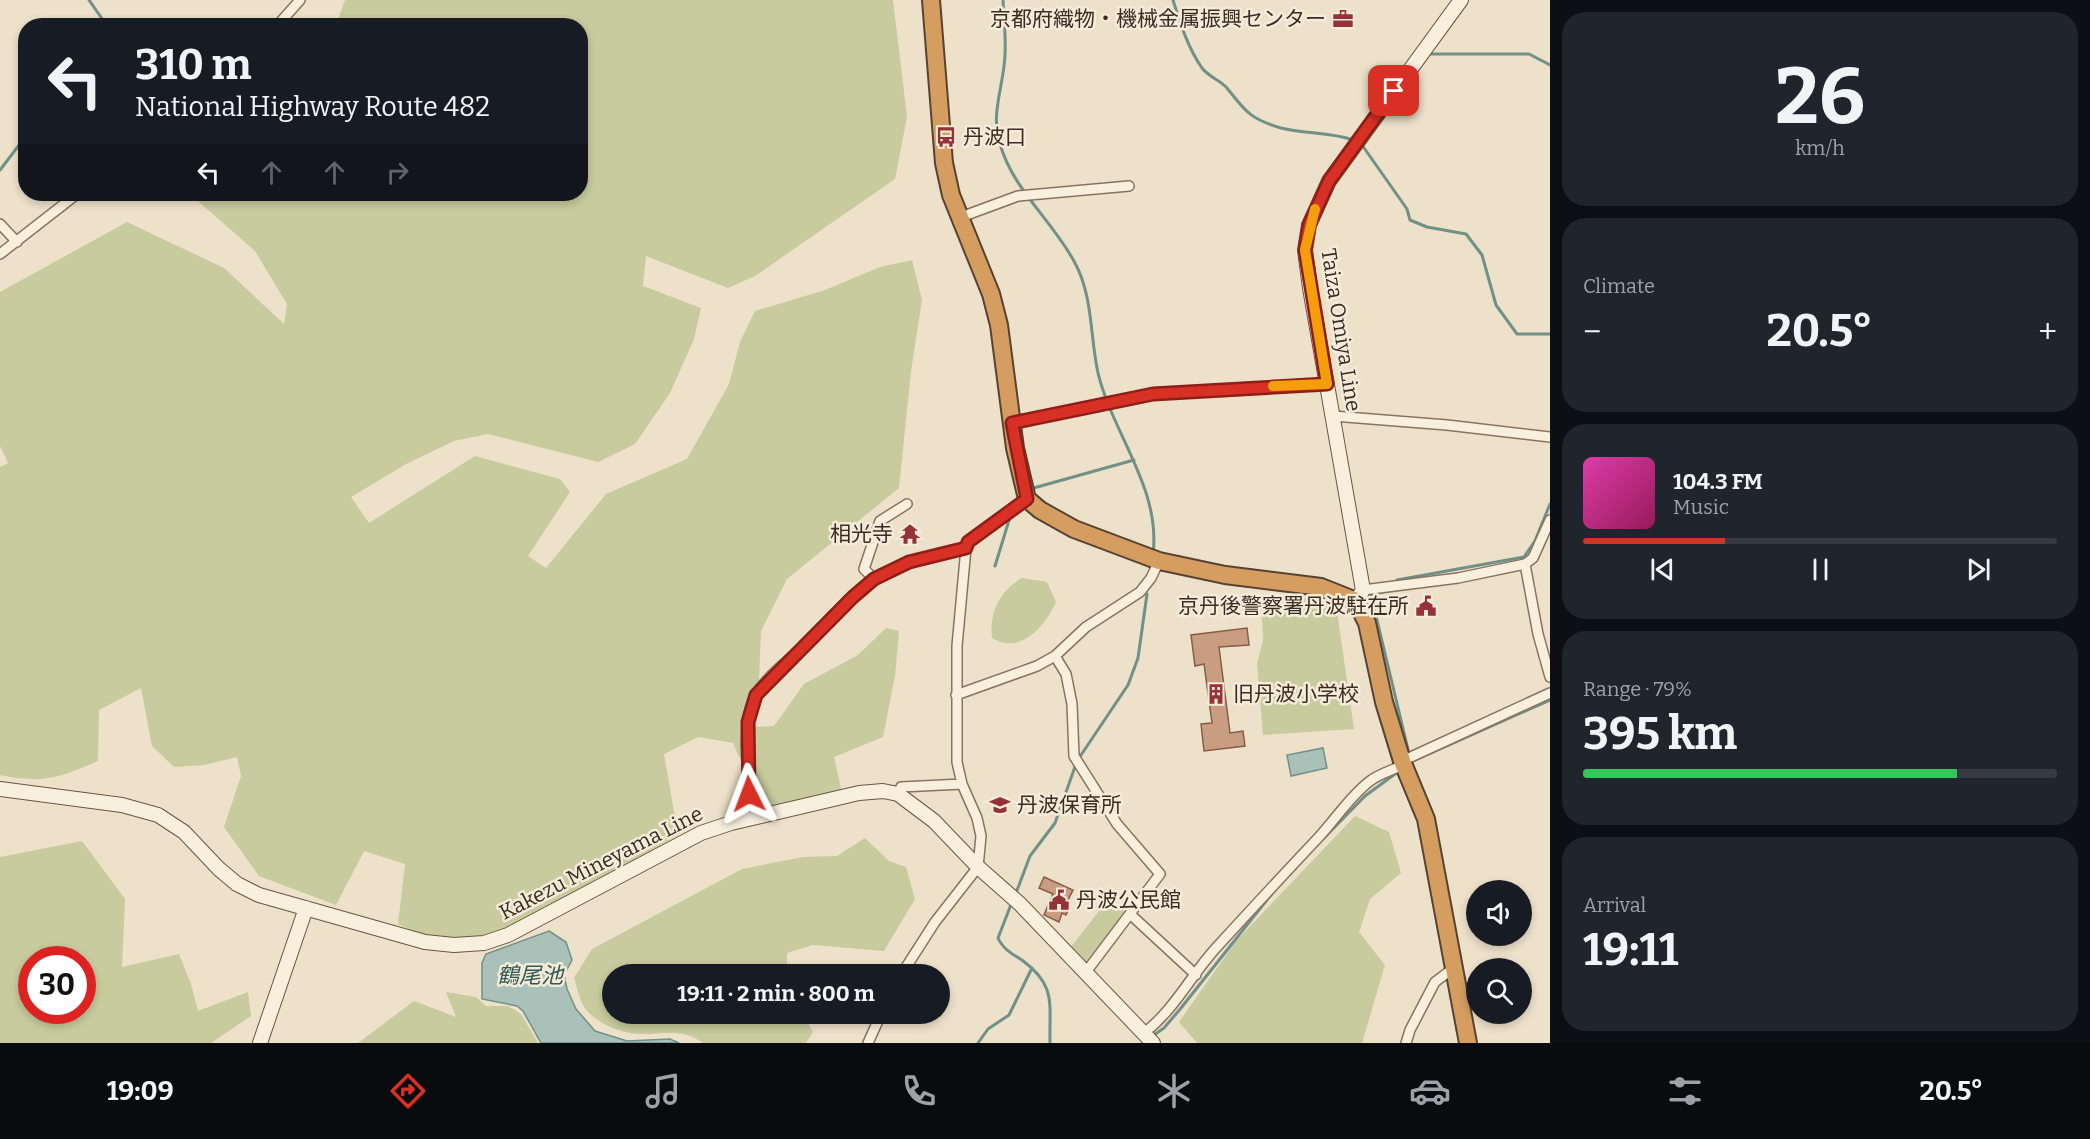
<!DOCTYPE html>
<html lang="en">
<head>
<meta charset="utf-8">
<style>
  body { margin:0; font-family:Bitter,"Noto Sans JP",serif; background:#20242c; color:#f1f3f6; height:100vh; display:flex; flex-direction:column; font-size:22px; white-space:nowrap }
  * { box-sizing:border-box; margin:0 }
  p { font-size:20px; color:#9ea1a6 }
  .icon { flex:none; width:33px; height:33px; fill:none; stroke:currentColor; stroke-width:2; stroke-linecap:round; stroke-linejoin:round }
  .map { position:relative; flex:1; overflow:hidden }
  .panel { display:flex; flex-direction:column; gap:12px; padding:12px; background:#0d0f14; width:540px }
  .panel>* { flex:none }
  .guide { position:absolute; left:18px; top:18px; width:570px; height:183px; border-radius:24px; box-shadow:0 3px 9px #0003; background:#171b24; color:#f1f3f6; overflow:hidden }
  .buttons { position:absolute; left:1466px; top:880px; display:grid; gap:12px }
  .buttons a { display:grid; place-items:center; width:66px; height:66px; border-radius:50%; background:#171b24; box-shadow:0 3px 9px #0003; font-size:30px }
  .speed { position:absolute; left:18px; top:946px; display:flex; gap:12px; font-size:30px; font-weight:700; text-align:center }
  .speed>* { display:grid; place-content:center; width:78px; height:78px; border-radius:50%; background:#171b24; box-shadow:0 3px 9px #0003; line-height:1 }
  .speed .limit { border:9px solid #d22; background:#fff; color:#111 }
  .pin { position:absolute; display:grid; place-items:center; width:51px; height:51px; color:#fff; margin:-26px; border-radius:12px; box-shadow:0 3px 9px #0006 }
  .me { position:absolute; width:66px; margin:-33px; rotate:357deg; stroke-linejoin:round; filter:drop-shadow(0 0 4px #0008) }
  .turn { display:flex; align-items:center; gap:21px; height:126px; padding:0 18px; font-size:27px }
  .turn .icon { width:78px; height:78px; stroke-width:2.5 }
  .turn b { display:block; font-size:42px; line-height:51px }
  .lanes { display:flex; align-items:center; height:57px; padding:0 18px; background:#0003; justify-content:center; gap:30px; direction:ltr }
  .lanes .off { opacity:.35 }
  .big { font-size:45px; font-weight:700; line-height:1.1 }
  .panel .widget { flex:1; display:flex; flex-direction:column; justify-content:center; gap:9px; min-width:0; padding:0 21px; border-radius:24px; background:#20242c }
  .panel .dial { align-items:center; gap:0 }
  .dial b { font-size:78px; line-height:1 }
  .song { display:flex; align-items:center; gap:18px }
  .cover { width:72px; height:72px; border-radius:9px; background:linear-gradient(135deg,hsl(320 70% 55%),hsl(330 70% 35%)) }
  .played { height:6px; border-radius:3px; background:linear-gradient(90deg,#d93025 30%,#363941 30%) }
  .keys { display:flex; justify-content:space-around; direction:ltr }
  .heat { display:flex; justify-content:space-between; align-items:center; font-size:33px; direction:ltr }
  .charge { height:9px; border-radius:4px; background:linear-gradient(90deg,#34c759 79%,#363941 0) }
  .trip { position:absolute; left:602px; top:964px; width:348px; height:60px; border-radius:30px; background:#171b24; box-shadow:0 3px 9px #0003; font-weight:700; line-height:60px; text-align:center }
  .tab-bar { display:flex; height:96px; justify-content:space-around; align-items:center; background:#090b0e; color:#9ea1a6 }
  .tab-bar .icon { width:42px; height:42px }
  .tab-bar .selected { color:#d93025 }
  .tab-bar b { font-size:27px; color:#f1f3f6 }
  main { display:flex; flex:1; min-height:0 }
  .map>svg:first-child { display:block }
  .green { fill:#c7cb9e; fill-rule:evenodd }
  .water { fill:#aac1ba; stroke:#719087; stroke-width:1.5 }
  .lines { fill:none; stroke-linecap:round; stroke-linejoin:round }
  .stream { stroke:#719087; stroke-width:3 }
  .building { fill:#c89d82; stroke:#875d46; stroke-width:1.5 }
  .street-casing { stroke:#89735f; stroke-width:12 }
  .secondary-casing { stroke:#6b5542; stroke-width:16 }
  .highway-casing { stroke:#574233; stroke-width:20 }
  .street { stroke:#f8efdd; stroke-width:9 }
  .secondary { stroke:#f8efdd; stroke-width:14 }
  .highway { stroke:#d69d61; stroke-width:16 }
  .route-casing { stroke:#8d1f18; stroke-width:15 }
  .route { stroke:#d93025; stroke-width:10 }
  .slow { stroke:#f59e0b; stroke-width:10 }
  .labels { text-anchor:middle; dominant-baseline:central; stroke-width:5; stroke-linejoin:round; paint-order:stroke }
  .poi-label { font-size:21px; fill:#3a2c22; stroke:#f4ebd9; text-anchor:start }
  .street-label { font-size:21px; fill:#3a2c22; stroke:#f4ebd9 }
  .water-label { font-size:22px; font-style:italic; fill:#325955; stroke:#f4ebd9 }
</style>
</head>
<body>
<main>
<div class="map">
<svg width="1550" height="1043" viewBox="0 0 1550 1043">
  <rect width="100%" height="100%" fill="#ede1ca"/>
  <path class="green" d="M345,0H893L907,117L895,179L755,276L728,288L646,256L643,286L701,308L694,339L670,393L635,444L598,462L488,434L454,441L406,464L351,497L369,523L475,456L560,479L570,492L528,556L546,568L606,494L687,459L729,384L740,342L755,311L825,290L880,267L912,260L922,300L911,371L899,488L787,579L761,631L759,681L747,710L744,759L739,757L733,743L698,737L664,754L678,835C634,861 590,885 545,909C526,919 505,934 482,937C452,942 425,937 398,924L405,864L364,851L336,905L259,876L224,827L241,776L237,757L204,765L174,767L152,746L141,688L99,710L98,761C59,778 42,784 0,775V467L8,463L0,446V292L127,222L224,268L284,324L287,304L255,251L190,194H580V26L336,25Z
    M1022,578L1047,582L1056,602C1045,627 1020,655 992,638C989,613 1000,590 1022,578Z
    M1261,595L1318,599L1336,605L1354,729L1263,735L1257,663L1263,641Z
    M886,628L899,631L895,676L883,737L834,757L842,793L764,812L758,809L751,771L753,727L774,726L804,684L858,655Z
    M1355,816L1389,832L1401,873L1370,899L1359,932L1385,965L1362,1043H1197L1179,1022L1236,941Z
    M865,838L889,861L906,867L915,899L884,951L813,945L787,953V975H612V1014H803L813,1032L806,1043H703C684,1029 667,1033 645,1034C624,1035 594,1024 583,1005C579,997 577,987 574,978L592,949L742,869L803,857L837,856Z
    M82,841L125,899L122,967L179,954L191,984L198,1011L248,992L251,1016L211,1043H0V857ZM32,960H82V1011H32Z
    M1106,902L1127,909L1087,963L1071,947Z
    M446,992L476,997L486,1006H508L521,1014L538,1043H358L414,1001L456,1017Z"/>
  <path class="water" d="M1323,748L1327,768L1291,776L1287,755Z
    M549,931L566,942L572,960L564,975L567,989L576,1009L595,1031L627,1041L670,1039L679,1043H541L523,1011L517,1006L482,999V963L486,954Z"/>
  <g class="lines">
    <path class="stream" d="M89,0L107,26
      M1003,0C1004,18 1006,37 1005,55C1004,85 990,114 1000,144C1013,190 1053,221 1075,263C1093,296 1090,337 1098,373C1113,435 1161,488 1153,554
      M1173,0C1180,23 1188,48 1202,68C1209,77 1221,81 1227,88C1245,111 1250,119 1281,128C1304,134 1330,132 1353,140
      M1431,54H1529L1550,65
      M1362,145L1407,209L1410,220L1427,227L1466,234L1482,255L1496,305L1517,334H1550
      M0,170L26,136
      M1030,489L1134,460
      M995,566L1010,517L1025,506
      M1396,583L1397,580L1524,557L1535,541L1550,504
      M1394,589L1371,595L1411,762L1550,700
      M1079,758L1128,685L1138,658L1147,594
      M1324,838L1365,796L1395,774
      M1016,893L1030,856L1055,823L1076,764
      M1012,902L998,938C1003,949 1012,954 1022,960C1057,986 1049,1003 1050,1043
      M1151,1037L1164,1028L1181,1008L1274,891
      M978,1043L988,1029L1009,1015L1032,968"/>
  </g>
  <path class="building" d="M1247,628L1249,645L1219,647L1230,733L1243,731L1245,746L1204,751L1201,724L1212,723L1204,664L1195,666L1191,635Z
    M1044,877L1073,890L1065,906L1069,908L1066,915L1062,913L1059,922L1044,915L1053,894L1039,888Z"/>
  <g class="lines">
    <g class="street-casing">
      <path id="street" d="M277,26L300,0
        M961,217L1018,196L1129,186
        M0,224L17,242
        M0,254L77,194
        M1333,416L1447,425L1550,437
        M1012,423L1153,394L1327,384
        M1525,564L1538,634L1550,677
        M874,579L864,569L880,521L907,504
        M1363,590L1458,578L1525,564L1533,558L1550,520
        M1055,656L1066,674L1072,704L1074,756L1117,824L1160,874L1086,972
        M956,695L1037,666L1055,656L1086,627L1140,592L1151,578L1159,561
        M1402,761L1550,693
        M898,794L901,787L962,784
        M757,817C747,787 740,726 755,696C766,677 790,659 806,644C828,623 849,594 876,579C904,562 934,556 966,548
        M1130,914L1196,975
        M901,975L935,922L978,867L981,836L977,818L962,784L957,762V646L966,548L967,542L1027,499
        M1144,1033C1174,1010 1190,977 1215,949C1249,912 1283,875 1318,838C1335,820 1350,796 1370,781C1379,774 1393,770 1403,765
        M868,1043L881,1014
        M1406,1043L1410,1030L1435,982L1455,967"/>
    </g>
    <g class="secondary-casing">
      <path id="secondary" d="M1356,601L1363,590L1310,288L1305,250L1309,225L1329,181L1461,0
        M0,789L122,805L158,815L184,832L219,869L237,884L259,895L425,942L454,945L484,943L508,935L701,833L731,823L859,793L883,791L898,794L934,821L978,867L1020,904L1153,1043
        M260,1043L306,908"/>
    </g>
    <g class="highway-casing">
      <path id="highway" d="M931,0L944,163L951,195L991,294L999,325L1015,448L1027,499L1040,510L1074,529L1159,561L1225,575L1321,587L1356,601L1367,623L1384,702L1402,761L1426,819L1468,1043"/>
    </g>
    <use href="#street" class="street"/>
    <use href="#secondary" class="secondary"/>
    <use href="#highway" class="highway"/>
  </g>
  <g class="lines">
    <g class="route-casing">
      <path id="route" d="M749,794L748,722L756,695L853,597L874,579L909,562L966,548L968,542L1027,499L1012,423L1153,394L1327,384L1305,250L1309,225L1329,181L1394,91"/>
    </g>
    <use href="#route" class="route"/>
    <path class="slow" d="M1273,386L1327,384L1305,250L1315,209"/>
  </g>
  <defs>
    <g id="office-bare" transform="scale(1.62)"><path d="M-6-3h4V-5.5h4V-3h4V5H-6ZM-1-4.5V-3h2v-1.5ZM-6 0V1H6V0Z" fill="#943237" stroke="#f4ebd9" stroke-width="2.5" paint-order="stroke"/></g>
    <g id="bus-bare" transform="scale(1.62)"><path d="M-5-6H5V4H4V6H2V4H-2V6H-4V4H-5ZM-3.5-4V0h7V-4ZM-3.5 1.2v1.5H-2V1.2ZM2 1.2v1.5H3.5V1.2Z" fill="#943237" stroke="#f4ebd9" stroke-width="2.5" paint-order="stroke"/></g>
    <g id="temple-bare" transform="scale(1.62)"><path d="M0-6L5-2H3V0L6.5 2.5H4V6H1.5V3h-3V6H-4V2.5H-6.5L-3 0V-2H-5Z" fill="#943237" stroke="#f4ebd9" stroke-width="2.5" paint-order="stroke"/></g>
    <g id="civic-bare" transform="scale(1.62)"><path d="M-.6-6.5H3V-4.5H.6V-3L4-1V1h2V6H-6V1h2V-1L-.6-3ZM-1.2 2.5V6h2.4V2.5Z" fill="#943237" stroke="#f4ebd9" stroke-width="2.5" paint-order="stroke"/></g>
    <g id="building-bare" transform="scale(1.62)"><path d="M-4-6H4V6H1V3H-1V6H-4ZM-2.5-4.3h1.7v1.8h-1.7ZM.8-4.3h1.7v1.8H.8ZM-2.5-1h1.7V.8h-1.7ZM.8-1h1.7V.8H.8Z" fill="#943237" stroke="#f4ebd9" stroke-width="2.5" paint-order="stroke"/></g>
    <g id="school-bare" transform="scale(1.62)"><path d="M0-5L7-2L0 1L-7-2ZM-4 1L0 2.5L4 1V4Q0 6-4 4Z" fill="#943237" stroke="#f4ebd9" stroke-width="2.5" paint-order="stroke"/></g>
  </defs>
  <g fill-rule="evenodd">
    <use href="#office-bare" x="1343" y="19"/>
    <use href="#bus-bare" x="946" y="137"/>
    <use href="#temple-bare" x="910" y="534"/>
    <use href="#civic-bare" x="1426" y="606"/>
    <use href="#building-bare" x="1216" y="694"/>
    <use href="#school-bare" x="1000" y="805"/>
    <use href="#civic-bare" x="1059" y="900"/>
  </g>
  <g class="labels">
    <g class="poi-label">
      <text x="1326" y="19" text-anchor="end">京都府織物・機械金属振興センター</text>
      <text x="963" y="137">丹波口</text>
      <text x="893" y="534" text-anchor="end">相光寺</text>
      <text x="1409" y="606" text-anchor="end">京丹後警察署丹波駐在所</text>
      <text x="1233" y="694">旧丹波小学校</text>
      <text x="1017" y="805">丹波保育所</text>
      <text x="1076" y="900">丹波公民館</text>
    </g>
    <g class="street-label">
      <text transform="translate(1341 330) rotate(81)">Taiza Omiya Line</text>
      <text transform="translate(601 863) rotate(-27)">Kakezu Mineyama Line</text>
    </g>
    <g class="water-label">
      <text x="530" y="975">鶴尾池</text>
    </g>
  </g>
</svg>
<div class="buttons">
<a><svg class="icon" aria-label="sound" viewBox="0 0 24 24"><path d="M4 9h4l5-4v14l-5-4H4zM17 9q2 3 0 6"/></svg></a>
<a><svg class="icon" aria-label="search" viewBox="0 0 24 24"><circle cx="10" cy="10" r="6"/><path d="M15 15l6 6"/></svg></a>
</div>
<div class="speed"><div class="limit">30</div></div>
<div class="pin" style="left:1394px;top:91px;background:#d93025"><svg class="icon" aria-label="arrive" viewBox="0 0 24 24"><path d="M6 21V4h12l-3 4 3 4H6"/></svg></div>
<svg class="me" style="left:749px;top:794px" viewBox="-20 -20 40 40"><path d="M0-17L14 15 0 8-14 15z" fill="#d93025" stroke="#fff" stroke-width="4"/></svg>
<div class="trip">19:11 · 2 min · 800 m</div>
<div class="guide">
<div class="turn"><svg class="icon" aria-label="left" viewBox="0 0 24 24"><path d="M17 20v-9H6M10 6l-5 5 5 5"/></svg><div><b>310 m</b>National Highway Route 482</div></div>
<div class="lanes"><svg class="icon" aria-label="left" viewBox="0 0 24 24"><path d="M17 20v-9H6M10 6l-5 5 5 5"/></svg><svg class="icon off" aria-label="ahead" viewBox="0 0 24 24"><path d="M12 20V5M6 11l6-6 6 6"/></svg><svg class="icon off" aria-label="ahead" viewBox="0 0 24 24"><path d="M12 20V5M6 11l6-6 6 6"/></svg><svg class="icon off" aria-label="right" viewBox="0 0 24 24"><path d="M7 20v-9h11M14 6l5 5-5 5"/></svg></div>
</div>
</div>
<section class="panel">
<div class="widget dial"><b>26</b><p>km/h</p></div>
<div class="widget"><p>Climate</p>
<div class="heat"><a>−</a><b class="big">20.5°</b><a>+</a></div>
</div>
<div class="widget">
<div class="song"><i class="cover"></i><div><b>104.3 FM</b><p>Music</p></div></div>
<div class="played"></div>
<div class="keys"><svg class="icon" aria-label="previous" viewBox="0 0 24 24"><path d="M18 5L8 12l10 7zM5 5v14"/></svg><svg class="icon" aria-label="pause" viewBox="0 0 24 24"><path d="M8 5v14M16 5v14"/></svg><svg class="icon" aria-label="next" viewBox="0 0 24 24"><path d="M6 5l10 7-10 7zM19 5v14"/></svg></div>
</div>
<div class="widget"><p>Range · 79%</p><b class="big">395 km</b><div class="charge"></div></div>
<div class="widget"><p>Arrival</p><b class="big">19:11</b></div>
</section>
</main>
<nav class="tab-bar">
<b>19:09</b>
<svg class="icon selected" aria-label="directions" viewBox="0 0 24 24"><path d="M12 3l9 9-9 9-9-9zM9 14v-3h6M13 9l2 2-2 2"/></svg>
<svg class="icon" aria-label="music" viewBox="0 0 24 24"><path d="M9 18V5l10-2v13"/><circle cx="6" cy="18" r="3"/><circle cx="16" cy="16" r="3"/></svg>
<svg class="icon" aria-label="phone" viewBox="0 0 24 24"><path d="M5 4h4l2 5-3 2q2 4 5 5l2-3 5 2v4C11 20 4 13 5 4z"/></svg>
<svg class="icon" aria-label="climate" viewBox="0 0 24 24"><path d="M12 3v18M4 7l16 10M4 17L20 7"/></svg>
<svg class="icon" aria-label="car" viewBox="0 0 24 24"><path d="M5 17H2v-5l4-1 3-4h7l3 4 3 1v5h-3M9 17h6M6 11h13"/><circle cx="7" cy="17" r="2"/><circle cx="17" cy="17" r="2"/></svg>
<svg class="icon" aria-label="filters" viewBox="0 0 24 24"><path d="M4 7h16M4 17h16"/><circle cx="9" cy="7" r="2"/><circle cx="15" cy="17" r="2"/></svg>
<b>20.5°</b>
</nav>
</body>
</html>
